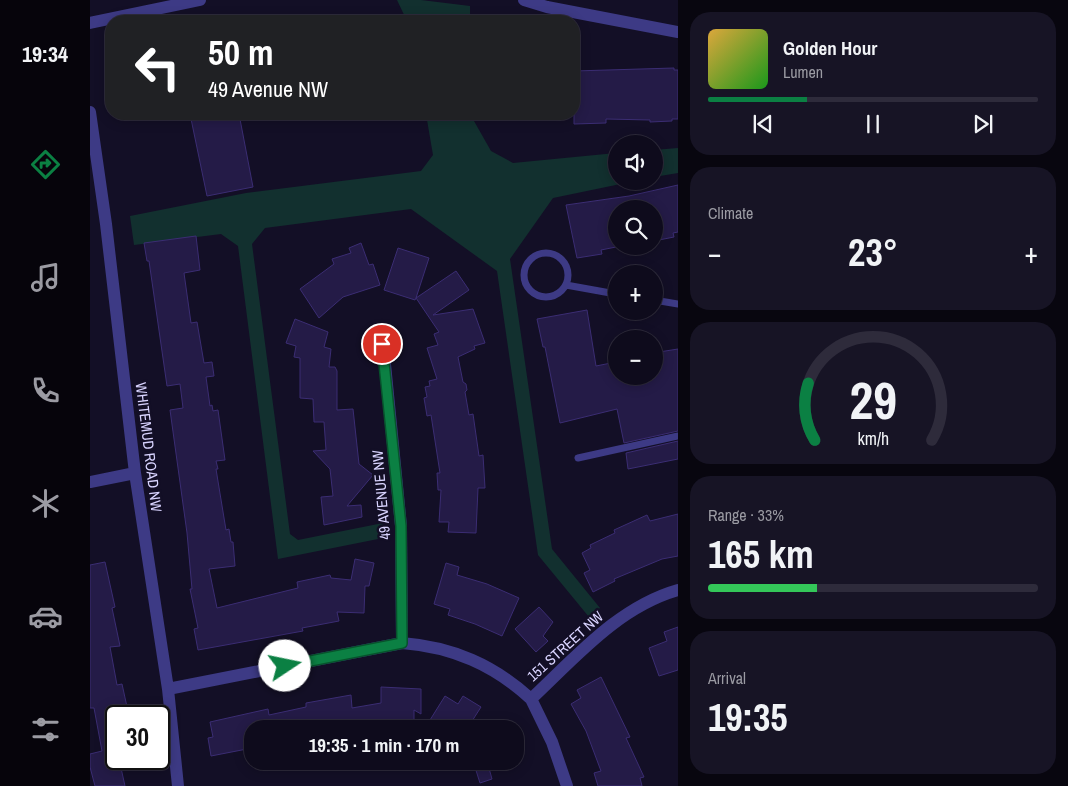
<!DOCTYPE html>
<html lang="en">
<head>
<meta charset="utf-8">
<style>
  body { margin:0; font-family:"Archivo Narrow",sans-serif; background:#171425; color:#f1f3f6; height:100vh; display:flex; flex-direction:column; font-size:19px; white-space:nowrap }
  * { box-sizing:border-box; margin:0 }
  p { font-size:16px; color:#9b9ba3 }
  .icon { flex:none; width:28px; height:28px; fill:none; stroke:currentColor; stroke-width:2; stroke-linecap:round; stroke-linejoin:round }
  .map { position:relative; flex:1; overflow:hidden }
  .drawer { display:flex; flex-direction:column; gap:12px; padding:12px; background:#08060f; width:390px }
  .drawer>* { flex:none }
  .banner { position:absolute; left:15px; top:15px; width:475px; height:105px; border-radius:20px; box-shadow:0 2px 12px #0003,0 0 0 1px #2e2b3b; background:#202124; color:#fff; overflow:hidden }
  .controls { position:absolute; left:518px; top:135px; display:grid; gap:10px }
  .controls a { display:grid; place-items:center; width:55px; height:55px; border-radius:50%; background:#0e0b1c; box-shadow:0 2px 12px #0003,0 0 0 1px #2e2b3b; font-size:25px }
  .speed { position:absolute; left:15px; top:705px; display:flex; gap:10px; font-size:25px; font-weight:700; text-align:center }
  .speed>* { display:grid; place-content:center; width:65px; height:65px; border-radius:50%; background:#0e0b1c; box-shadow:0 2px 12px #0003,0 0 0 1px #2e2b3b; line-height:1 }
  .speed .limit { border:2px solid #111; border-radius:8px; background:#fff; color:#111 }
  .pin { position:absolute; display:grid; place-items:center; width:42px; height:42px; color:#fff; margin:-21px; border:2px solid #fff; border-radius:50%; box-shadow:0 1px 5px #0007 }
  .me { position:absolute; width:55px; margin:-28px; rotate:79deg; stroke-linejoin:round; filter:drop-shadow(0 0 4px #0008) }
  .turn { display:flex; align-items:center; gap:18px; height:105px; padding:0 20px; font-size:22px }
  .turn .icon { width:65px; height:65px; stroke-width:2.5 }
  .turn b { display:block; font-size:35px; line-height:42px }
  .big { font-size:38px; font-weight:700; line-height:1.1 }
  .drawer .tile { flex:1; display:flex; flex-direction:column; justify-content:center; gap:8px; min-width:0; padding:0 18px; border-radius:20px; background:#171425 }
  .drawer .dial { align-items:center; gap:0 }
  .dial svg { height:130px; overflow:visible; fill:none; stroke:#2e2b3b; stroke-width:7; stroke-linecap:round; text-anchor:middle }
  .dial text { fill:#f1f3f6; stroke:none }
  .song { display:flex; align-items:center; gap:15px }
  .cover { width:60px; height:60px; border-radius:8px; background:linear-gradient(135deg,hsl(40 70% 55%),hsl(120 70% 35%)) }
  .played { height:5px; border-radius:2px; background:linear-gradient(90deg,#0b8043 30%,#2e2b3b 30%) }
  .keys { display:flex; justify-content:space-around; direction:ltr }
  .heat { display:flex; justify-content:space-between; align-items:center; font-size:28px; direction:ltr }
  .charge { height:8px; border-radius:4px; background:linear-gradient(90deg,#34c759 33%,#2e2b3b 0) }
  .trip { position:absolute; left:154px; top:720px; width:280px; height:50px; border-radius:20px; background:#0e0b1c; box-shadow:0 2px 12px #0003,0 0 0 1px #2e2b3b; font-weight:700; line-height:50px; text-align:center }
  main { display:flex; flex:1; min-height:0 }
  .menu { display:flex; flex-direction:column; width:90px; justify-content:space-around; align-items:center; background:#06040b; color:#9b9ba3 }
  .menu .icon { width:35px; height:35px }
  .menu .selected { color:#0b8043 }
  .menu b { font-size:22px; color:#f1f3f6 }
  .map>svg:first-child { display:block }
  .green { fill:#12302f }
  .building { fill:#241b47; stroke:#3b2d73 }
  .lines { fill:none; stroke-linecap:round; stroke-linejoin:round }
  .service { stroke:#3d3a85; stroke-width:7 }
  .minor { stroke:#3d3a85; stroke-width:12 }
  .route-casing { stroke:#07532c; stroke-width:12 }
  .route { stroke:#0b8043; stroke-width:9 }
  .labels { text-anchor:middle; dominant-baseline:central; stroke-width:5; stroke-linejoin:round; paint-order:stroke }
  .street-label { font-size:15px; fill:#d9d4ff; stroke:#130f26 }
</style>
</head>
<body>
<main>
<nav class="menu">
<b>19:34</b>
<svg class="icon selected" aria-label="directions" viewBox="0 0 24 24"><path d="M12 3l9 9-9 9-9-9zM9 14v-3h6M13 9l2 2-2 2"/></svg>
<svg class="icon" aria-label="music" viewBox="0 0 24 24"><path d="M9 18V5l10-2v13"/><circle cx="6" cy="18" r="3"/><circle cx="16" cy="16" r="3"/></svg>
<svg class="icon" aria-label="phone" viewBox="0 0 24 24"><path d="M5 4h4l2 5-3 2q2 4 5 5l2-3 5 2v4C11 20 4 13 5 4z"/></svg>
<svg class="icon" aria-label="climate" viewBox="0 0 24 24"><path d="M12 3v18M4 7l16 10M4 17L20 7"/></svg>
<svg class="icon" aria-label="car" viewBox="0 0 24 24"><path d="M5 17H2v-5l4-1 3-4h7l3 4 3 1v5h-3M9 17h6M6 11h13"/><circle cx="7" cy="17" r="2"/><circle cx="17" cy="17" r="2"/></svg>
<svg class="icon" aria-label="filters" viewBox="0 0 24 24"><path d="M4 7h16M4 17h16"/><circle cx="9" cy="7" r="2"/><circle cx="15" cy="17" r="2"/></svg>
</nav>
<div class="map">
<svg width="588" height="786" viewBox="0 0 588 786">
  <rect width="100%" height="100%" fill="#130f26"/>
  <path class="green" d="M307,0H331L380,6V21H317Z
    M336,114H380L401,151L423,163L526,153V181H545L463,198L420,259L462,549L510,608L499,617L448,555L407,271L321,209L175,228L162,244L200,534L208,540L293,523V538L188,559L148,246L131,234L44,245L40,216L156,193L331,171L343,155Z
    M588,148V173L564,177V150Z"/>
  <path class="building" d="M584,68V70H588V119H582V121L560,122V120L516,119V123L484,124V71Z
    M100,114H149L163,187L117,196Z
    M588,185V232L583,233L584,237L564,241V209H526V247L511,250L512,254L487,258L476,205L539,196Z
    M106,236L110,270L94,273L101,323L107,322L114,363L122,362L124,376L116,377L120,406L122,405L123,411L128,410L135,460L126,461L128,469H126L136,530L139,529L141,542H143L145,566L119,569L127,608L208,588L207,582L240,575L241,578L261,580L265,559L284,563L279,586H275L274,613L247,612L249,621L212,628L213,631L108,650L104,629L108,628L100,589H102L97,533L80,410L93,408L90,384L77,386L59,261H57L54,243Z
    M271,243L279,265L283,264L290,285L253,297L229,318L210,289L244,264L242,259L261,253L259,248Z
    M308,248L339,258L326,298L366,271L379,290L343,315L383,309L395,343L384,346L385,349L368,357L373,382L376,384L377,390L375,392L379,415L383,414L389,456L393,455L395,488H388L386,533L358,532L359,522H349L351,490H348L347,473H350L341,415L337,416L334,398L337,397L335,387L340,386L339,381L347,379L337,348L348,345L344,334L349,332L326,298L325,300L294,290Z
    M497,310L506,366L526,362V376H564V358L570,356L569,352L588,349V431L534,443L527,409L470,423L455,347H453L447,319Z
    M205,319L238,332L234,347L241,349L239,367H245L247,371V410L263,409L269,464L283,475L257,506L271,505L272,517L234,525L231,497L243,496L240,469L223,451L236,450L234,422H224L223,399L210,398V358L204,357L206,346L196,343Z
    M588,441V459L538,469L536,453Z
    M588,514V556L572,559L524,579L525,581L503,592L494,573L500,570L492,553L501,548L500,545L525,533L524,530L557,515L560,521Z
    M15,562L25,607L22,608L30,646L20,647L27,685L32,684L39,716H26V759H29L35,786H5L0,767V754L12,751L4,708H0V565Z
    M356,563L369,567L367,575L397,584L429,598L412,636L385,624L358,615L360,609L344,604Z
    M449,607L463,622L453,636L458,641L446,652L425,629Z
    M588,627V670L569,676L559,648L577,641L574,632Z
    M511,677L540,737L536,738L554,777L550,778L552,786H508L504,773L511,771L496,731L481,704L491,698L487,690Z
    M291,687L331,689V714L324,710V727L318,729H162V748L121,756L118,738L123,737L120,722L178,709L179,715L216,707V703L261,695L262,708L291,703Z
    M355,696L368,704L373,696L391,707L377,729H355L340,720Z
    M383,761H397L402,779L390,783Z"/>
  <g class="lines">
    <path class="service" d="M434 275a22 22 0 1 1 44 0a22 22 0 1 1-44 0Z
      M476,285L526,294
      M564,300L588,304
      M488,458L588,436"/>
    <path class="minor" d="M434,0L457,7L588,32
      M0,23L110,0
      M0,112L16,224L45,473L78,689L88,786
      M293,344L311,526L312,643
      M0,482L45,473
      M78,689L312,643C363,647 404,665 441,699
      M477,786L462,742L441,699C485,658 528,607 588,590"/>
  </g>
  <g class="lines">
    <g class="route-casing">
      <path id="route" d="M195,666L312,643L311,526L292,344"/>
    </g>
    <use href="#route" class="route"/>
  </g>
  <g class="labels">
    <g class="street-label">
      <text transform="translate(59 447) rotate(83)">WHITEMUD ROAD NW</text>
      <text transform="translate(291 495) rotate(-95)">49 AVENUE NW</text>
      <text transform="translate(475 646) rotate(-42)">151 STREET NW</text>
    </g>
  </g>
</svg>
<div class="controls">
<a><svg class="icon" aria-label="sound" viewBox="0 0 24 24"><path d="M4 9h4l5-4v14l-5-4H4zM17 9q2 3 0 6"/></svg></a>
<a><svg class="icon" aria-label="search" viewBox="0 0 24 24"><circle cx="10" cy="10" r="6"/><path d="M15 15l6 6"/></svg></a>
<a>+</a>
<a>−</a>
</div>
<div class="speed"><div class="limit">30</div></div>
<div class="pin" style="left:292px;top:344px;background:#d93025"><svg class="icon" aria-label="arrive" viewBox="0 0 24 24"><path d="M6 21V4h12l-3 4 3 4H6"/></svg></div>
<svg class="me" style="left:195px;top:666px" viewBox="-20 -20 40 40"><circle r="19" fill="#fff"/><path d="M0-13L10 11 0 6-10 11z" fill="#0b8043"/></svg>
<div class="trip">19:35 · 1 min · 170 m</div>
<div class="banner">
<div class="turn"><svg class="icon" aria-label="left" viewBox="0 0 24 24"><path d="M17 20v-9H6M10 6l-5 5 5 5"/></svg><div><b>50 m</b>49 Avenue NW</div></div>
</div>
</div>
<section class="drawer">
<div class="tile">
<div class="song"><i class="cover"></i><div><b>Golden Hour</b><p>Lumen</p></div></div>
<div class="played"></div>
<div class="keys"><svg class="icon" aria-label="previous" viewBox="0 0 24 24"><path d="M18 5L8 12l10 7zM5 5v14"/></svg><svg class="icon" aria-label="pause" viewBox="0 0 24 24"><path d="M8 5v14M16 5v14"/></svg><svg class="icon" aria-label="next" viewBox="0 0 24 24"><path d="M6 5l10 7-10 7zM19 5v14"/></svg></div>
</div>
<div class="tile"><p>Climate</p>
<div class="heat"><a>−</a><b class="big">23°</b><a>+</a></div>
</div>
<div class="tile dial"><svg viewBox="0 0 100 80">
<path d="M14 69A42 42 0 1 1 86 69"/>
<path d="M14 69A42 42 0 0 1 10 34" stroke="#0b8043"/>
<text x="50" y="56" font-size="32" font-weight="700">29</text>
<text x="50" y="72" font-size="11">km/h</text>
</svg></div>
<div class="tile"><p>Range · 33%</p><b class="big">165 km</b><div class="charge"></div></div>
<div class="tile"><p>Arrival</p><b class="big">19:35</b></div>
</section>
</main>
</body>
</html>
